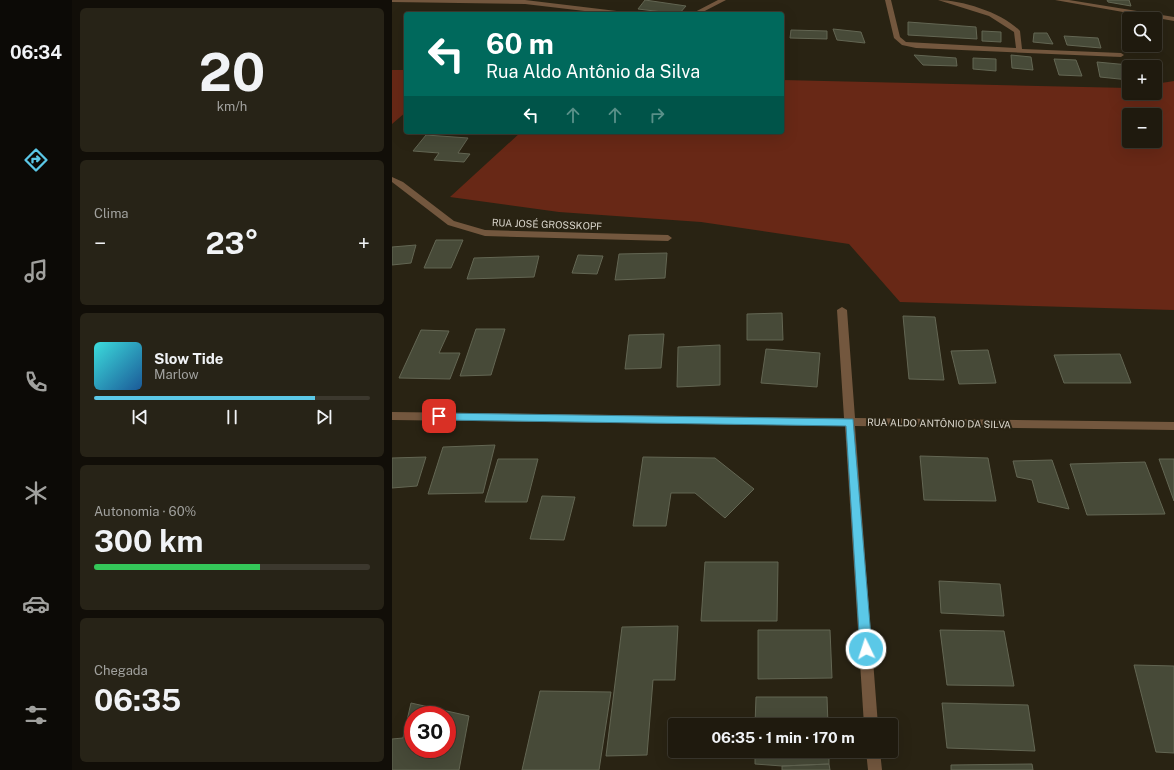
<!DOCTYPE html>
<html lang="pt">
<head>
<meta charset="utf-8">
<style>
  body { margin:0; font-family:"Public Sans",sans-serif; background:#272317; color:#f1f3f6; height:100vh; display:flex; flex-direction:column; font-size:15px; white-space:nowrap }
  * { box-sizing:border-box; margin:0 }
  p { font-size:13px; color:#a1a19e }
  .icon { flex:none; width:22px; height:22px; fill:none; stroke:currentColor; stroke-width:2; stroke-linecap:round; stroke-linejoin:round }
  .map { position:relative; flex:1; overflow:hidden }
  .drawer { display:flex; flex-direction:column; gap:8px; padding:8px; background:#110e08; width:320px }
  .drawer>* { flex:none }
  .guide { position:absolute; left:12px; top:12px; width:380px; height:122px; border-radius:4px; box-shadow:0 4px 16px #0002,0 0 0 1px #3c382e; background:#00695c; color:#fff; overflow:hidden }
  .buttons { position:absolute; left:730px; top:12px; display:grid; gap:8px }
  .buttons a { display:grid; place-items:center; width:40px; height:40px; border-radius:4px; background:#1f1a0e; box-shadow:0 4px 16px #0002,0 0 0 1px #3c382e; font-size:20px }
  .speed { position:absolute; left:12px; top:706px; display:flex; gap:8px; font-size:20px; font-weight:700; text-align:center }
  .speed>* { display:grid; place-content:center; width:52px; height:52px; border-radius:50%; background:#1f1a0e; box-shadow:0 4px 16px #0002,0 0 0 1px #3c382e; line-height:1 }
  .speed .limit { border:6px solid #d22; background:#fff; color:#111 }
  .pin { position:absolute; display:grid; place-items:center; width:34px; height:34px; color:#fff; margin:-17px; border-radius:8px; box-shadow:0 2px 6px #0006 }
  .me { position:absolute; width:44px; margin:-22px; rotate:356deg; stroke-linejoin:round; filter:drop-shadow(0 0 3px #0008) }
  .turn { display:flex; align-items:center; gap:14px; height:84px; padding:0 16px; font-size:18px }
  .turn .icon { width:52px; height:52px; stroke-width:2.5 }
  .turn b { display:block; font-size:28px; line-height:34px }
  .lanes { display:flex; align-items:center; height:38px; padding:0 16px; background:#0003; justify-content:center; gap:20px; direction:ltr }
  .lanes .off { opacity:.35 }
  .big { font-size:30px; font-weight:700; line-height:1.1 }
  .drawer .card { flex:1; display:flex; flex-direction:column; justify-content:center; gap:6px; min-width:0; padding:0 14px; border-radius:6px; background:#272317 }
  .drawer .dial { align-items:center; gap:0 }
  .dial b { font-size:52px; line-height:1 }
  .song { display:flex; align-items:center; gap:12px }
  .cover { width:48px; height:48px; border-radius:6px; background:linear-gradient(135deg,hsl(180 70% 55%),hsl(210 70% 35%)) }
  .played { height:4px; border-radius:2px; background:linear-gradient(90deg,#5bc8e7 80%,#3c382e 80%) }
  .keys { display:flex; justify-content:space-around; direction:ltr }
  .heat { display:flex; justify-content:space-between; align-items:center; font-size:22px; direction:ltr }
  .charge { height:6px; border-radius:3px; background:linear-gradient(90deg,#34c759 60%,#3c382e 0) }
  .trip { position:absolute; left:276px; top:718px; width:230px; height:40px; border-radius:4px; background:#1f1a0e; box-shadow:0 4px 16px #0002,0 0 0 1px #3c382e; font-weight:700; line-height:40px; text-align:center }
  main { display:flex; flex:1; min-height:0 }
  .dock { display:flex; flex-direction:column; width:72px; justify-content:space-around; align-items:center; background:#0c0a06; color:#a1a19e }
  .dock .icon { width:28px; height:28px }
  .dock .current { color:#5bc8e7 }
  .dock b { font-size:18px; color:#f1f3f6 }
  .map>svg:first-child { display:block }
  .green { fill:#682816; fill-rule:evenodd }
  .building { fill:#474a38; stroke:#636653; fill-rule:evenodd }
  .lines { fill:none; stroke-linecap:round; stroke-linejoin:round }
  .street { fill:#73573e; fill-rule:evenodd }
  .route { fill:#5bc8e7; stroke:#3b8296 }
  .labels { text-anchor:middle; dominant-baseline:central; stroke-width:4; stroke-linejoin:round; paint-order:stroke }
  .street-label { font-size:10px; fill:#d9d5cb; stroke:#292313 }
</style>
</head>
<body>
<main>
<nav class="dock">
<b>06:34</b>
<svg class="icon current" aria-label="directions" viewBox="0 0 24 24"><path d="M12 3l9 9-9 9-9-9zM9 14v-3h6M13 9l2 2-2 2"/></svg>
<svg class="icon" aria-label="music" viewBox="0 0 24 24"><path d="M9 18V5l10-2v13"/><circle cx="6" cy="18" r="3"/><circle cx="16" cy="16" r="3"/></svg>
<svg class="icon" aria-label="phone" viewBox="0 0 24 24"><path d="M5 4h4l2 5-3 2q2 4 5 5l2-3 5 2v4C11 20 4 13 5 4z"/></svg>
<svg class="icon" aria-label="climate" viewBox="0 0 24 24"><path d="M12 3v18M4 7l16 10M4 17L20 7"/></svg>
<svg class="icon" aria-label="car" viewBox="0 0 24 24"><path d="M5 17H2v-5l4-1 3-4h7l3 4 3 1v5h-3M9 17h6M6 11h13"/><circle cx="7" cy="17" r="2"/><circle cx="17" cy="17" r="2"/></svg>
<svg class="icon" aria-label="filters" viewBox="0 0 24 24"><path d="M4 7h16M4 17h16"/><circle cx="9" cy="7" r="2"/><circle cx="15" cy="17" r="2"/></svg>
</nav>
<section class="drawer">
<div class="card dial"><b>20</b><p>km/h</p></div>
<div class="card"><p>Clima</p>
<div class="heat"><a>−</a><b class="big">23°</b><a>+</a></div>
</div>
<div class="card">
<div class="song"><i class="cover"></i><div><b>Slow Tide</b><p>Marlow</p></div></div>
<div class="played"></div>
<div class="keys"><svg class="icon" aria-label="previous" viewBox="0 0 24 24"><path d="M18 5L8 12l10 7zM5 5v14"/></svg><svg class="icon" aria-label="pause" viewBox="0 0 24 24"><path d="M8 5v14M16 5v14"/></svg><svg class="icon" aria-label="next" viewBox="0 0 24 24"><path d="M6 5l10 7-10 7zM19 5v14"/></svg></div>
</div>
<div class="card"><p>Autonomia · 60%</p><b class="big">300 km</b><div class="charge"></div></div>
<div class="card"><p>Chegada</p><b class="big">06:35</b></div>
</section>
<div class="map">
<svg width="782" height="770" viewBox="0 0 782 770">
  <rect width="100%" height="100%" fill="#292313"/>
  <path class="green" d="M0,70H14V112L0,124Z
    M390,80L737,88V93H763V84L782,81V310L508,302L457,244L309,222L167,212L58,197L129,132H390ZM737,115H763V141H737Z"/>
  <path class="building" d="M253,0L294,6L287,14L246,9Z
    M715,0H737L739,6L716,2Z
    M516,22L584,27L585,39L516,35Z
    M441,29L469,32L473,43L445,40Z
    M399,30L435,31V39L398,38Z
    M590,31L609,32V42L590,41Z
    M642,33H655L661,44L641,42Z
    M672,36L706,38L709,48L675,45Z
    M522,55L564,58L565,66L531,65Z
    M619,55L639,57L641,70L620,68Z
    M581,58L604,59V71L581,69Z
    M662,59L684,60L690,76L667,75Z
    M705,62L737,65V80L708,77Z
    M34,135L76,138L66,153L78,154L72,162L42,160L47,153L21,151Z
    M44,240H71L59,268H32Z
    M24,245L19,263L0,265V247Z
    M275,253L273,278L223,280L227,254Z
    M186,255L211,256L205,274L180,273Z
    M147,256L142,277L75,279L82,258Z
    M390,313L391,340H355V314Z
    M511,316L543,317L552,380L517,379Z
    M84,329H113L99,375L68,376Z
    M29,330L57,331L47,353H68L58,379L7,378Z
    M272,334L269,368L233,369L237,335Z
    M328,345V385L285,387L286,347Z
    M374,349L428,353L425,387L369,383Z
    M596,350L604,383L567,384L559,351Z
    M728,354L739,383H672L662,355Z
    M103,445L91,493L36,494L51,447Z
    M528,456L596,458L604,501L532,500Z
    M34,457L25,486L0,488V458Z
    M251,457L323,458L362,489L333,518L303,493H279L274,526H241Z
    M106,459H146L135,502H93Z
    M767,459H782V501Z
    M660,460L677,509L646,502L640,480L625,477L621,461Z
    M753,462L773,514L695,515L678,464Z
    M150,496L183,497L172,540L138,539Z
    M313,562H386L385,621H309Z
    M547,581L608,584L612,616L549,613Z
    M286,626L283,680H261L255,755L214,756L230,627Z
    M366,630H438L440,678L366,679Z
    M548,630L612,631L622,686L555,685Z
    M742,665L782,666V753L764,752Z
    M148,691L219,692L207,770H130Z
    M364,697H435L436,725H363Z
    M19,703L77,716L67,770H0V739L11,738ZM21,715H55V749H21Z
    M550,703L636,705L643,751L555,748Z
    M363,751H437V764L390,766L363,764Z
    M437,764L438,770H390V766Z
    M640,764L641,770H559V765Z"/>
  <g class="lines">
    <path class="street" d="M0,0H133L233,12L236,14H218L133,4L0,2Z
      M326,0H334L307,14H299Z
      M493,0H499L508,37L514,42L624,48L622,32L597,16L546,0C570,0 611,13 628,31L630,49L729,53L732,55L729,57L524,48L510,45L502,38Z
      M663,0H677L782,17V21Z
      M0,177L11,182L62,221L93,230L276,235L280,238L276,241L93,236L56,225L0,182Z
      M450,307L455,310L463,418L782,422V430L463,426L486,725H472L453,426L0,420V412L452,418L445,310Z
      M474,751H488L490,770H476Z"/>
  </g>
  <path class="route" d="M47,413L461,419L480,649L478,653L474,655L470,653L468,649L454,426L47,420L44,419L43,416L44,414Z"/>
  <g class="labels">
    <g class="street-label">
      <text transform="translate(155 224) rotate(2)">RUA JOSÉ GROSSKOPF</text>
      <text transform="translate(547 423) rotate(1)">RUA ALDO ANTÔNIO DA SILVA</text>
    </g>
  </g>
</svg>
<div class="buttons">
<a><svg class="icon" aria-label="search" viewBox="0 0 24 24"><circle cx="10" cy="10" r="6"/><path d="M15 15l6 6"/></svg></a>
<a>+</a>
<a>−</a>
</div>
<div class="speed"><div class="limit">30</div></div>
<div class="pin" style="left:47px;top:416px;background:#d93025"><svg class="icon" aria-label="arrive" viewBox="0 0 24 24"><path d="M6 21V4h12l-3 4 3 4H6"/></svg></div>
<svg class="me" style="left:474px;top:649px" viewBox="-20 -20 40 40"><circle r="17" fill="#5bc8e7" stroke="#fff" stroke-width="3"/><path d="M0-11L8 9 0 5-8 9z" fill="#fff"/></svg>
<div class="trip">06:35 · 1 min · 170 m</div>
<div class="guide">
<div class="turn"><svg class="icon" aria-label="left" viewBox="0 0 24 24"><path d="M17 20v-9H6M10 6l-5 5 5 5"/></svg><div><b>60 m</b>Rua Aldo Antônio da Silva</div></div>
<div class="lanes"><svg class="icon" aria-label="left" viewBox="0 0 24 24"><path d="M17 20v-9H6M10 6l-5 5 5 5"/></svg><svg class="icon off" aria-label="ahead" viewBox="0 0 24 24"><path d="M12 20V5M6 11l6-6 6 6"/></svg><svg class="icon off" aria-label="ahead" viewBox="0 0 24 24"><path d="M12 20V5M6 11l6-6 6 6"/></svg><svg class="icon off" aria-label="right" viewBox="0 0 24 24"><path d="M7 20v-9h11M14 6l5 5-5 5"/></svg></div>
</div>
</div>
</main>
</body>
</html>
